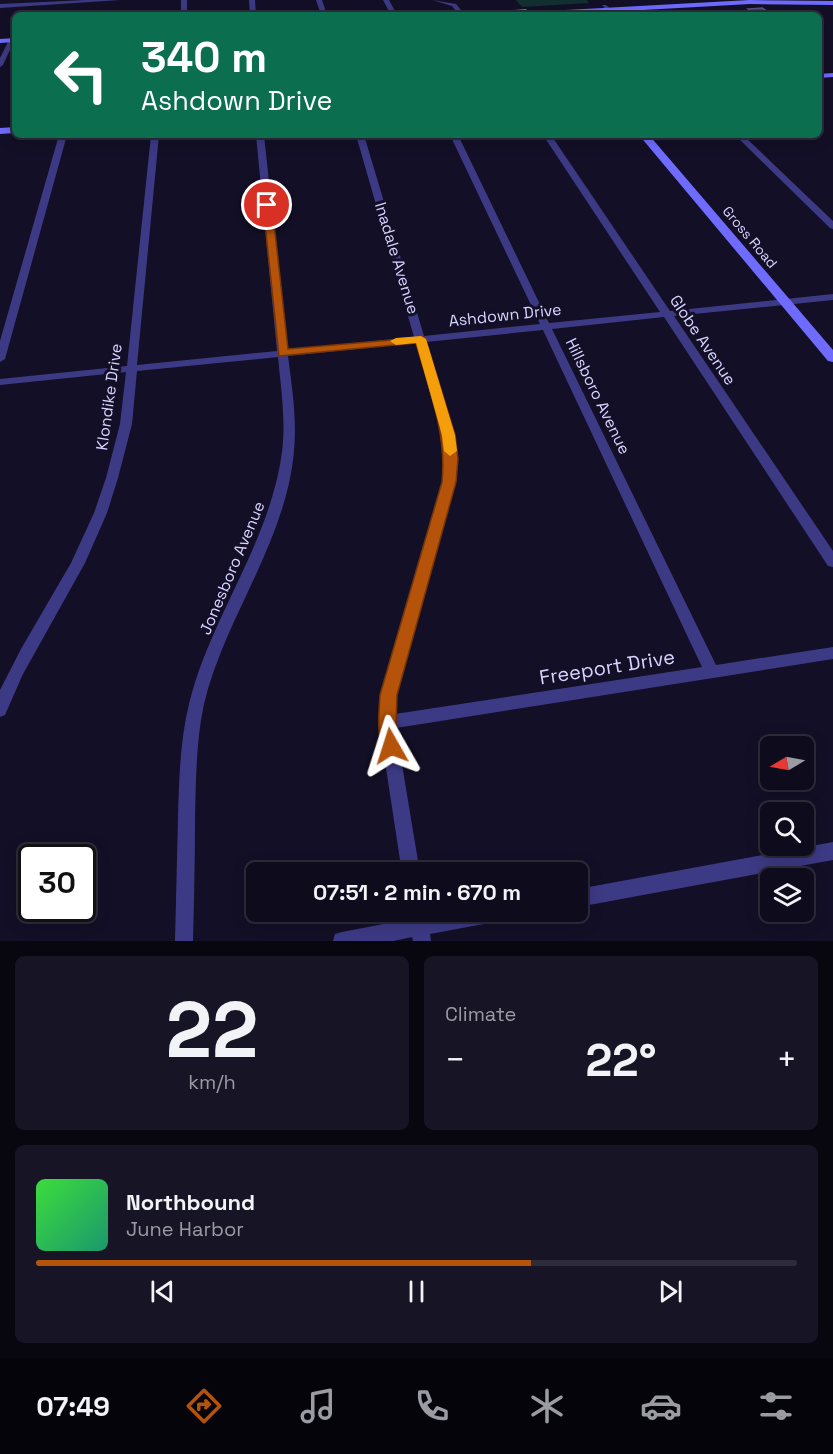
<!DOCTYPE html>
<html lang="en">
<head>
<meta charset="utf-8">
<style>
  body { margin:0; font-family:"Space Grotesk",sans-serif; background:#171425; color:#f1f3f6; height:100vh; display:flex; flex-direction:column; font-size:22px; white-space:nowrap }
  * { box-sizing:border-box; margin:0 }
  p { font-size:20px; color:#9b9ba3 }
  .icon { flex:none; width:33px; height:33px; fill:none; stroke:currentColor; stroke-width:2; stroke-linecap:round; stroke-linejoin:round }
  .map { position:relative; height:941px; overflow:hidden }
  .drawer { display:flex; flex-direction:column; gap:15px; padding:15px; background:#08060f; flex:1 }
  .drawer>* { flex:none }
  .banner { position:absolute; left:12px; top:12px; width:810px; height:126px; border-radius:9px; box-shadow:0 3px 15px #0003,0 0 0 2px #2e2b3b; background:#0b6e4f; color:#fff; overflow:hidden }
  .needle { width:39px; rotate:260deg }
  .tools { position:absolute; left:760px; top:736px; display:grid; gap:12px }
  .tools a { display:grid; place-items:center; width:54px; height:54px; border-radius:9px; background:#0e0b1c; box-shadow:0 3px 15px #0003,0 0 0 2px #2e2b3b; font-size:30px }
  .speed { position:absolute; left:18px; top:844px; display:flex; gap:12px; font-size:30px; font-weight:700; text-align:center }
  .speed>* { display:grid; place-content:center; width:78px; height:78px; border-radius:50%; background:#0e0b1c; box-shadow:0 3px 15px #0003,0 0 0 2px #2e2b3b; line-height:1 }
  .speed .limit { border:3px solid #111; border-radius:9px; background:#fff; color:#111 }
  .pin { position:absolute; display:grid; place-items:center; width:51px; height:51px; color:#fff; margin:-26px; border:3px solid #fff; border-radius:50%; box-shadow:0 2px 6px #0007 }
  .me { position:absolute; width:66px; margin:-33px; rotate:354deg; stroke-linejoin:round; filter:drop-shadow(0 0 4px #0008) }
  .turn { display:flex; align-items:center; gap:21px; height:126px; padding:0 30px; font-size:27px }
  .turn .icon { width:78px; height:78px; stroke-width:2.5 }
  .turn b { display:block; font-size:42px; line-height:51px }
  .big { font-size:45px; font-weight:600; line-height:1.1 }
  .drawer .card { flex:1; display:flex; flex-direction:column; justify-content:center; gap:9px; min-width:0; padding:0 21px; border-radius:9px; background:#171425 }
  .drawer .dial { align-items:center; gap:0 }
  .dial b { font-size:78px; line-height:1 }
  .song { display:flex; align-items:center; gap:18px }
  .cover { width:72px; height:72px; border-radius:9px; background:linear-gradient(135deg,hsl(120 70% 55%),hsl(160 70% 35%)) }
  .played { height:6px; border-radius:3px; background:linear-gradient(90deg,#b45309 65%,#2e2b3b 65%) }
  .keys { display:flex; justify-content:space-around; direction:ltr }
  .heat { display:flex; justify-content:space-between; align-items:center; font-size:33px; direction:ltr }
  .drawer .tiles { flex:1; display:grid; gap:15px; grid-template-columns:1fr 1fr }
  .card:last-child { grid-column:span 2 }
  .trip { position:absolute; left:246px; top:862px; width:342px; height:60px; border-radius:9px; background:#0e0b1c; box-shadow:0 3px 15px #0003,0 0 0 2px #2e2b3b; font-weight:600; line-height:60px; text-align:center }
  .dock { display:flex; height:96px; justify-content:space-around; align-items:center; background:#06040b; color:#9b9ba3 }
  .dock .icon { width:42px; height:42px }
  .dock .active { color:#b45309 }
  .dock b { font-size:27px; color:#f1f3f6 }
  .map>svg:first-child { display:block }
  .green { fill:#12302f }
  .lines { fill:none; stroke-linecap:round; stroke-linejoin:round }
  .street { fill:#3d3a85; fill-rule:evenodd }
  .secondary { fill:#6f6bff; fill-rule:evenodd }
  .wall { fill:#312854 }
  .building { fill:#433a66; stroke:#5a527e; stroke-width:1.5 }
  .route { fill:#b45309; stroke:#753606; stroke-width:1.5 }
  .slow { fill:#f59e0b }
  .labels { text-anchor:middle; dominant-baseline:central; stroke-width:6; stroke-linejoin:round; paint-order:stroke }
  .far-street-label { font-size:14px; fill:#d9d4ff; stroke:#130f26 }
  .street-label { font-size:16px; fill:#d9d4ff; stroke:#130f26 }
  .near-street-label { font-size:20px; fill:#d9d4ff; stroke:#130f26 }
</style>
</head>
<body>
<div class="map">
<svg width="833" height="941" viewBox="0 0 833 941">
  <rect width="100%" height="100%" fill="#130f26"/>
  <path class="green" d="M516,0H587L589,3L522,7Z"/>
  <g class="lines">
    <path class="street" d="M86,0H120L0,8V4Z
      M181,0H187V15H181Z
      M249,0H255L256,15H250Z
      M316,0H322L327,15H321Z
      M383,0H389L397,15H391Z
      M432,0L456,4L465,15H459L452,6Z
      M602,5H606L617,15H611Z
      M9,40L14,41L3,65L0,67V58Z
      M59,135H67L5,359L0,362V341Z
      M151,135H159L137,365L277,351L256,135H264L287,350L414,337L356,135H364L424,336L540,324L450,135H458L549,323L660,312L543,135H551L670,311L833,294V300L674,316L833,551V567L828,566L664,317L552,329L716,665L833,647V659L396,728L420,873H402L379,722L381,695L443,482L445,459L442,435L416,343L288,356C292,387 297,419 294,451C286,542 225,617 204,704C196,741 196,780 195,818C195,859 194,900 193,941H175C176,900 177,859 178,818C179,780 180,741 189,704C210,617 270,543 282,452C286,421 281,388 278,357L137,371L132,424L118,478L107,513L85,563L23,674L5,715L0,717V690L21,649L71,563L94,513L106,478L120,424L126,372L0,385V379L127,366ZM543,330L702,667L395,714L397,695L455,482L457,459L454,435L426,342Z
      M735,135H743L833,221V229L830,228Z
      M833,842V860L578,907V889Z
      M408,912H426L427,916L450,912H509L506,918L500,921L430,934L431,941H413L412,937L393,941H333L335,934L342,932L409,919Z"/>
    <path class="secondary" d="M750,0L833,1V5L750,4L554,15H454L526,9L529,12Z
      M15,38V42L0,43V39Z
      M833,73V77L819,78V74Z
      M15,127V133L0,134V128Z
      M639,135H649L833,350V362L828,361Z"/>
  </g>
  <path class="wall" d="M748,9L773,15H747Z"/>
  <path class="building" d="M762,8L773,15H757L748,9Z"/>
  <path class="route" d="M267,202L272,205L288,349L425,337L455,435L458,459L456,482L397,695L396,722L400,746L397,752L391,754L384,752C376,734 379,714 380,695L442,482C447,434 429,389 416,343L279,356L263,205Z"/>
  <path class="slow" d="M421,336L426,339L455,435L457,451L450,456L444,451L442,435L416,343L396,345L390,341L396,338Z"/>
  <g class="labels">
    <g class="far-street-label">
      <text transform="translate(750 237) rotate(50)">Gross Road</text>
    </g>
    <g class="street-label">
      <text transform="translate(397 258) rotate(73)">Inadale Avenue</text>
      <text transform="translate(505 315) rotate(-6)">Ashdown Drive</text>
      <text transform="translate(703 340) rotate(56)">Globe Avenue</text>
      <text transform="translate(598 396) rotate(64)">Hillsboro Avenue</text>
      <text transform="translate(109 397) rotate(-82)">Klondike Drive</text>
      <text transform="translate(232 568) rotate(-67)">Jonesboro Avenue</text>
    </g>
    <g class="near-street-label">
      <text transform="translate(607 667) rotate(-9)">Freeport Drive</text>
    </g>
  </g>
</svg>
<div class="tools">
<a><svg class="needle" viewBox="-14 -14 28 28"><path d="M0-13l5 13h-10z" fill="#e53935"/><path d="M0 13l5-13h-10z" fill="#9b9ba3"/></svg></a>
<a><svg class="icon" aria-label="search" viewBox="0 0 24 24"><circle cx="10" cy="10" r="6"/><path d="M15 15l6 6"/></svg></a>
<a><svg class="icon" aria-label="layers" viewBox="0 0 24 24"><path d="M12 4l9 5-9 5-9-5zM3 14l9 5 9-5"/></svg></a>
</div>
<div class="speed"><div class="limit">30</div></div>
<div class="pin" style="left:267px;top:205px;background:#d93025"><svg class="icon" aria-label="arrive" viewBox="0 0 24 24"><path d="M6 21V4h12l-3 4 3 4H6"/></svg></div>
<svg class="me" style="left:391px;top:746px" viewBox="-20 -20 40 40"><path d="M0-17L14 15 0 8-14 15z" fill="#b45309" stroke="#fff" stroke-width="4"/></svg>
<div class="trip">07:51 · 2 min · 670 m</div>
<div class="banner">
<div class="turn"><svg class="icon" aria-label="left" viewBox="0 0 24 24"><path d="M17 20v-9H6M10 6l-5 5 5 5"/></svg><div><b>340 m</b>Ashdown Drive</div></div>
</div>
</div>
<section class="drawer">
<div class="tiles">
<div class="card dial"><b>22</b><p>km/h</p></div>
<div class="card"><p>Climate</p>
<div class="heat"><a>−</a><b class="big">22°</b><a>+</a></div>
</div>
<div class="card">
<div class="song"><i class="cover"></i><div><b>Northbound</b><p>June Harbor</p></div></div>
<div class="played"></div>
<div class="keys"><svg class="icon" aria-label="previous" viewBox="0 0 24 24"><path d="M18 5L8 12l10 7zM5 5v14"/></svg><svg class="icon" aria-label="pause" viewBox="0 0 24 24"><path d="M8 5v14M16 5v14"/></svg><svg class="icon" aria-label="next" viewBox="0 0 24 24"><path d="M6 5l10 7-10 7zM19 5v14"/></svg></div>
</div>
</div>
</section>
<nav class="dock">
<b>07:49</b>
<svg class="icon active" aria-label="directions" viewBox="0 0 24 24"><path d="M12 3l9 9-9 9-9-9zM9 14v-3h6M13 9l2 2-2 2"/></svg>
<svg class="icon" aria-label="music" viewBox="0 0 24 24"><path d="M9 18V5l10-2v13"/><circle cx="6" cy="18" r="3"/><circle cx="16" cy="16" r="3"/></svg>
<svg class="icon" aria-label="phone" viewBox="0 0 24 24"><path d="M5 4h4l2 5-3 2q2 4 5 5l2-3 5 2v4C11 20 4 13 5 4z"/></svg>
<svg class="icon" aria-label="climate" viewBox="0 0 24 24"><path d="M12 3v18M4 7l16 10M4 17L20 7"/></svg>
<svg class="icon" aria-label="car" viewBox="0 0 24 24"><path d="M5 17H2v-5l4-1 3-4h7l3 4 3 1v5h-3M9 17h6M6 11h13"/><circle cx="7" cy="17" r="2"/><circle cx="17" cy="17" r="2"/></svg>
<svg class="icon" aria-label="filters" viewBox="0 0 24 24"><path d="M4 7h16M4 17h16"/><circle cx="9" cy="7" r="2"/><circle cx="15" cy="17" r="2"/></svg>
</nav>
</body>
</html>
